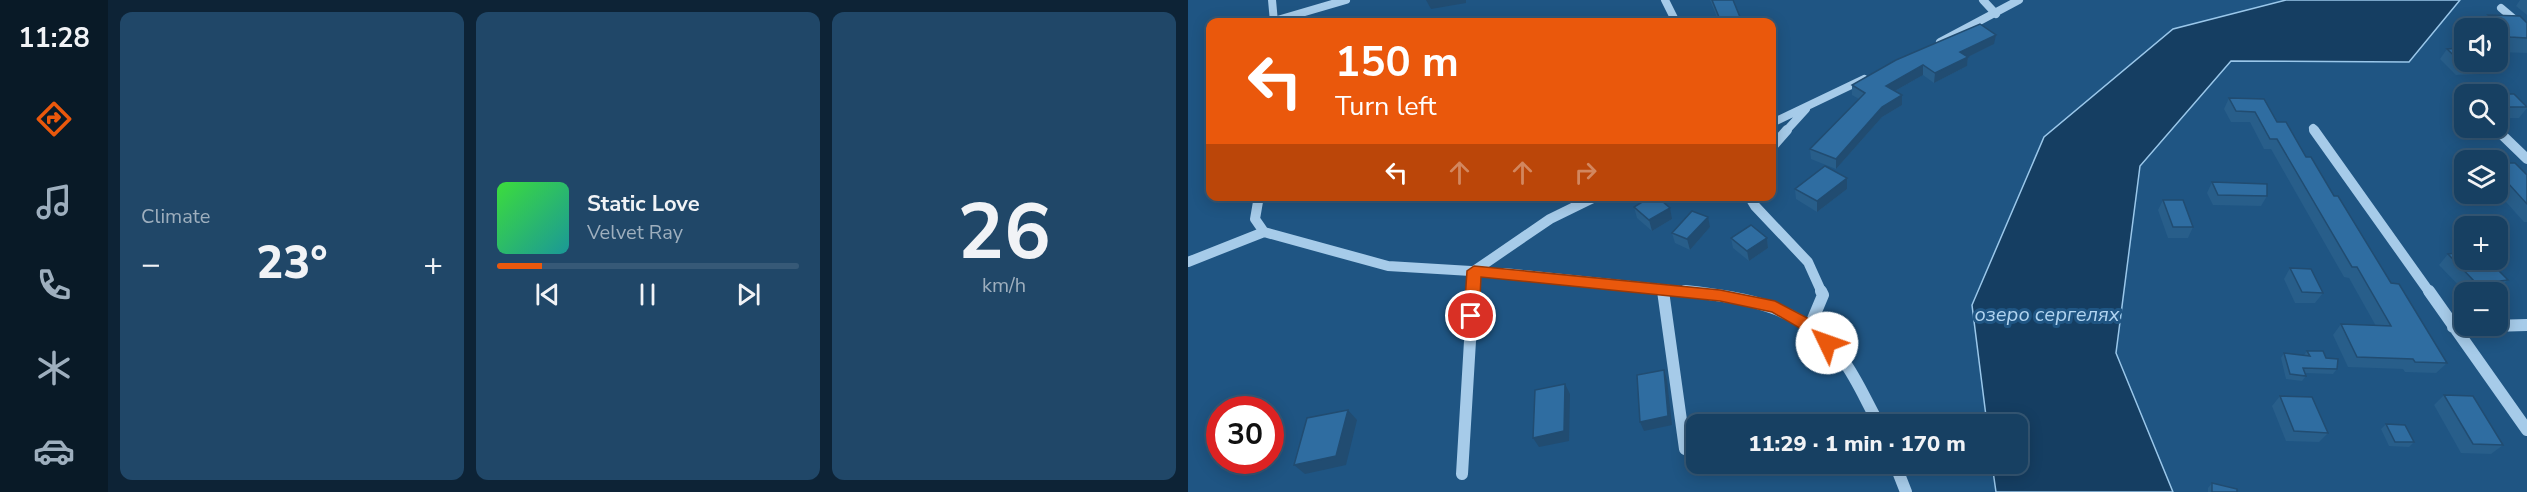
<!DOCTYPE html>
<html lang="en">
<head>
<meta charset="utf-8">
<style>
  body { margin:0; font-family:"Nunito Sans",sans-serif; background:#204768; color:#f1f3f6; height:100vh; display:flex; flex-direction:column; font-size:22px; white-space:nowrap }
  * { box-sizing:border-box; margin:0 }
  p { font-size:20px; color:#9eafbe }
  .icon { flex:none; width:33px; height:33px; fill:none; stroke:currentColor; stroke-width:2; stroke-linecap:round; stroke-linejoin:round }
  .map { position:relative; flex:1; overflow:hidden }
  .sheet { display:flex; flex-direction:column; gap:12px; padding:12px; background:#0d2336; width:1080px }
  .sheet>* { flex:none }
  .guide { position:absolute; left:18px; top:18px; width:570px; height:183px; border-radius:12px; box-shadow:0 3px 15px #0003,0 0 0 2px #365977; background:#ea580c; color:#fff; overflow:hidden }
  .buttons { position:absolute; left:1266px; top:18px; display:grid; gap:12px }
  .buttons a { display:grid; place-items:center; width:54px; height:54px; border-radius:12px; background:#174062; box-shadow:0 3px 15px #0003,0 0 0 2px #365977; font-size:30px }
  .speed { position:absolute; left:18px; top:396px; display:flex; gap:12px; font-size:30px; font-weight:700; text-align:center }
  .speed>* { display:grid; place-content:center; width:78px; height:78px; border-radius:50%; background:#174062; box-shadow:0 3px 15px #0003,0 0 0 2px #365977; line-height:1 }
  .speed .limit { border:9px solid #d22; background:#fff; color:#111 }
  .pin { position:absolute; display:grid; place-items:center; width:51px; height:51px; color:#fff; margin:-26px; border:3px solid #fff; border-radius:50%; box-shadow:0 2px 6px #0007 }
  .me { position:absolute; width:66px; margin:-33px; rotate:312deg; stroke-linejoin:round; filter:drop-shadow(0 0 4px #0008) }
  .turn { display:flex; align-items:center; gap:21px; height:126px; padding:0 30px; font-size:27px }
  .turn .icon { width:78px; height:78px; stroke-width:2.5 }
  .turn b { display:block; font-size:42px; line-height:51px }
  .lanes { display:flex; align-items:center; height:57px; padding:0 30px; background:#0003; justify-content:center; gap:30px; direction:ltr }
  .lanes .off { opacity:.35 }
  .big { font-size:45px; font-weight:800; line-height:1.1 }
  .sheet .card { flex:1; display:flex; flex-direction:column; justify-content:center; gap:9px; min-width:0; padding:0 21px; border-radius:12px; background:#204768 }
  .sheet .dial { align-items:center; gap:0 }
  .dial b { font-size:78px; line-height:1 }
  .song { display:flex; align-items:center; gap:18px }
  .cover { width:72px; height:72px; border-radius:9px; background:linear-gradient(135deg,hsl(120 70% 55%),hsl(180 70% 35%)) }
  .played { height:6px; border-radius:3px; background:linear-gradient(90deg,#ea580c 15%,#365977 15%) }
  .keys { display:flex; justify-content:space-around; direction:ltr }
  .heat { display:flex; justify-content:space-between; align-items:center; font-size:33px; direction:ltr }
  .sheet .tiles { flex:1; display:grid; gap:12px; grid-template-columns:repeat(3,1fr) }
  .trip { position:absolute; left:498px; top:414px; width:342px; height:60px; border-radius:12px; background:#174062; box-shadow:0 3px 15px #0003,0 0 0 2px #365977; font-weight:800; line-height:60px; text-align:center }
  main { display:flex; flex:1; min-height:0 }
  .menu { display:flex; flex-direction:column; width:108px; justify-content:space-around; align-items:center; background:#091a27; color:#9eafbe }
  .menu .icon { width:42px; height:42px }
  .menu .selected { color:#ea580c }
  .menu b { font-size:27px; color:#f1f3f6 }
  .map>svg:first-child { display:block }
  .water { fill:#153e62; stroke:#9ac7ea; stroke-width:1.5 }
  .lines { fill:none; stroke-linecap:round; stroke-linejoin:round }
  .minor-far2 { stroke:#a6cbe9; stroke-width:8 }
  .minor-far1 { stroke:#a6cbe9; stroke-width:10 }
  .minor { stroke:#a6cbe9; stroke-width:12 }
  .wall { fill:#285e8a }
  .shaded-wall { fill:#214c71 }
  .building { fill:#2f6da1; stroke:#214c71; stroke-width:1.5 }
  .route { fill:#ea580c; stroke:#983908; stroke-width:1.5 }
  .labels { text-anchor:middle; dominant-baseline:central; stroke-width:6; stroke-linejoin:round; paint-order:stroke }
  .water-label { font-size:20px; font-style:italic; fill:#b2d5f1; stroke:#1f5583 }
</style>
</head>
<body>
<main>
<nav class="menu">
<b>11:28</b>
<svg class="icon selected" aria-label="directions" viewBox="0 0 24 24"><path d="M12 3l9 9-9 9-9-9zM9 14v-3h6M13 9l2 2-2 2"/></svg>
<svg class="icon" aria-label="music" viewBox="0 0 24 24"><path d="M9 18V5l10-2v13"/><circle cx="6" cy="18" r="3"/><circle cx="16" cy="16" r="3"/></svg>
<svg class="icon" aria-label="phone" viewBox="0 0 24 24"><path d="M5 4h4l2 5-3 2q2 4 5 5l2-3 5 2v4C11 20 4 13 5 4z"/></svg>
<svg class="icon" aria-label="climate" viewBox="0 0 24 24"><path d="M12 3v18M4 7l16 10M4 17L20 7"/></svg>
<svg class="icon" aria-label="car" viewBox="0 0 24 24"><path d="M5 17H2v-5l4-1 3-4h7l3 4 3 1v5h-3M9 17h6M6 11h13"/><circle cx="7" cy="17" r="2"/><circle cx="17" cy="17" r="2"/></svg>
</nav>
<section class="sheet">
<div class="tiles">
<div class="card"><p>Climate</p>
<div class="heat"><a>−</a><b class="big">23°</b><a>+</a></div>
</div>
<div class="card">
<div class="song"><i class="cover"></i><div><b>Static Love</b><p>Velvet Ray</p></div></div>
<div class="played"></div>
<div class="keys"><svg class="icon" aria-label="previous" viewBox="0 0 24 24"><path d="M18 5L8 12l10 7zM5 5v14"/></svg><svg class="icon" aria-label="pause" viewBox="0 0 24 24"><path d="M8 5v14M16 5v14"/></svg><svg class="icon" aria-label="next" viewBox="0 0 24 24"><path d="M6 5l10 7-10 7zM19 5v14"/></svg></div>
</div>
<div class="card dial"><b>26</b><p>km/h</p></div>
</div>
</section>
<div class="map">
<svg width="1339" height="492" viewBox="0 0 1339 492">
  <rect width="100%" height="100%" fill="#1f5583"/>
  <path class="water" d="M1098,0H1272L1221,62L1043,61L952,166L928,353L985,492H808L804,464H830V424H799L784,305L856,137L985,29Z"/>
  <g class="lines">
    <path class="minor-far2" d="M84,0L86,22
      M477,0L488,22
      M795,0L808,14
      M1313,8L1339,30
      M86,21L158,0
      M752,42L831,0
      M584,123L676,79
      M1125,128L1127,131
      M1307,128L1310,131
      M598,131L618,109"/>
    <path class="minor-far1" d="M1126,130L1242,293
      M1309,130L1339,159
      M584,147L599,130
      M71,196L67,219L76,232L200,266L316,273L511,293
      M561,196L567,206L620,262L634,293
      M0,262L76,232
      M475,289L476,293
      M285,293L286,271L362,219L409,196"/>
    <path class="minor" d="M475,291L497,449
      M497,291C560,298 615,306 655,360C669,379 679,403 691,424
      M1241,291L1339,430
      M622,326L635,295L633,291
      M1265,327L1339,325
      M707,464L718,492
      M274,474L285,291"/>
  </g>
  <path class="wall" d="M522,0H545L554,22H531Z
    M1332,0H1339V15L1328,6Z
    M1300,15L1339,23V53L1311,52L1310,51V28H1290Z
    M806,44L780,57L779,66L746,83L735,75L707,91L714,105L694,117L648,169L623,159L622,149L671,99L664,95V85Z
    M1259,49L1299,64L1292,74L1268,75L1252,59Z
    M1306,94H1326L1339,106V108L1331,118H1312L1310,116V94Z
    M1041,98L1089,122L1118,157L1146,196L1203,283L1259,363L1248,373L1217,372L1215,369L1160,367L1145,335L1153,324L1188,326L1161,278L1156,277L1083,149H1076L1062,122H1043L1036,109Z
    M1310,163L1339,175V222H1336L1310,193Z
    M659,178V189L629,212L608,199L607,189Z
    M1024,182L1079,196L1073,206L1025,205L1019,193Z
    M975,200L1005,227L1000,238H980L970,210Z
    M446,207L484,219L464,231L449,218Z
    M522,227L502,250L487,243L484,233Z
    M543,238H579L580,248L561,261L545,248Z
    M1260,254L1320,280L1309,290L1294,292H1277L1251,265Z
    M1102,268L1135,293L1127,303H1107L1096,279Z
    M1119,351L1138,358L1149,369L1145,374L1117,373L1118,376L1114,381L1098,379L1093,358L1096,353L1116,355Z
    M1256,395L1315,445L1303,454L1273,453L1246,405Z
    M1092,396L1140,433L1131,442L1098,441L1084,406Z
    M1198,424L1226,442L1221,447L1201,446L1193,429Z
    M1024,483L1049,492H1020V488Z"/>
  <path class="shaded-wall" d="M238,0H278V3L243,9Z
    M808,35L806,44L780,57L779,66L746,83L747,73L772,52Z
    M735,65V75L698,96V86Z
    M714,95V105L694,117L648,169V159L694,107Z
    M659,178V189L629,212V201Z
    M482,208L484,219L464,231L461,220Z
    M520,217L522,227L502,250L499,239Z
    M579,238L580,248L561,261L559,251Z
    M476,370L479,380L484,425L456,431L452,422Z
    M377,384L382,394L381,441L351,447L345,438Z
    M160,410L169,420L158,465L117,474L106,465Z"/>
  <path class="building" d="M524,0H545L554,22H533Z
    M1300,15L1332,16L1339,23V38L1322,37Z
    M792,24L808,35L772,52L780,57L747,73L735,65L698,86L714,95L694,107L648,159L622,149L677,93L664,85L708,60Z
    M1276,48V62H1297L1299,64H1275L1259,49Z
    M1306,94H1326L1339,107H1320L1310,97V94Z
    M1041,98L1076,99L1089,122H1098L1118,157H1123L1146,196H1150L1203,283L1211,284L1259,363L1227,362L1225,359L1169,357L1153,324L1203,326L1169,267H1164L1089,139H1082L1067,112L1048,111Z
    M1310,163H1327L1339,175V204L1310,172Z
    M637,166L659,178L629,201L607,189Z
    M1024,182L1079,184V196L1030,195Z
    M464,196H468L482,208L461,220L446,207Z
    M975,200H995L1005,227H985Z
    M504,211L520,217L499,239L484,233Z
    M563,225L579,238L559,251L543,238Z
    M1276,252V260H1300L1320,280L1289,284L1260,254Z
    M1102,268L1123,269L1135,293L1114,292Z
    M1119,351H1135L1138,358L1150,359L1149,369L1115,368L1118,376L1102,374L1096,353L1122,356Z
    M476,370L480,416L452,422L449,375Z
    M377,384L376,431L345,438L347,390Z
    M1256,395L1285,396L1315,445L1285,444Z
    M1092,396L1124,397L1140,433L1106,431Z
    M160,410L148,456L106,465L119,418Z
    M1198,424L1217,425L1226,442H1207Z
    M1024,483L1049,489V492H1024Z"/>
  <path class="route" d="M286,266L532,290L587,301L627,322L646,343L644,348L639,349L633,348L617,331L584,312L532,301L293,277L291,316L289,320H278L276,316L279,271Z"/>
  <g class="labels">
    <g class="water-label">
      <text x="859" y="314">озеро сергелях</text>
    </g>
  </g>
</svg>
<div class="buttons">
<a><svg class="icon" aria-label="sound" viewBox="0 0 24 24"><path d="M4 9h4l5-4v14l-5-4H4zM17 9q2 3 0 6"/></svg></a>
<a><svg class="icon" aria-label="search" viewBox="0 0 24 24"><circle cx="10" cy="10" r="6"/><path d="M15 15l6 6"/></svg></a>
<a><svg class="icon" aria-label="layers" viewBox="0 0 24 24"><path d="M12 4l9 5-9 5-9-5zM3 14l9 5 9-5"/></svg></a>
<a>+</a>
<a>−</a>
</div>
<div class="speed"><div class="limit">30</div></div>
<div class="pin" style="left:283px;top:316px;background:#d93025"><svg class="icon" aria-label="arrive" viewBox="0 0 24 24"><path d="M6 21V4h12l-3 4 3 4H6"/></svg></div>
<svg class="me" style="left:639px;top:343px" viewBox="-20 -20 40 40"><circle r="19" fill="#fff"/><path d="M0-13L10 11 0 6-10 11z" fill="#ea580c"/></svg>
<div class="trip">11:29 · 1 min · 170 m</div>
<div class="guide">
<div class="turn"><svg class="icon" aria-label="left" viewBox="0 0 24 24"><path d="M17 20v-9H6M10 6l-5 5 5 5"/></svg><div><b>150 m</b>Turn left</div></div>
<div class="lanes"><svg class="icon" aria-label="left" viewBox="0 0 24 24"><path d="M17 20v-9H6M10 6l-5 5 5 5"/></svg><svg class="icon off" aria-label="ahead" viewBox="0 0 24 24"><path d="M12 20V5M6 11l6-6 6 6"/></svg><svg class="icon off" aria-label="ahead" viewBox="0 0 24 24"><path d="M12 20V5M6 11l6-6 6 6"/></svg><svg class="icon off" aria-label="right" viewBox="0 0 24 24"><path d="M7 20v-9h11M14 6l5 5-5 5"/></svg></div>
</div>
</div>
</main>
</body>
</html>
